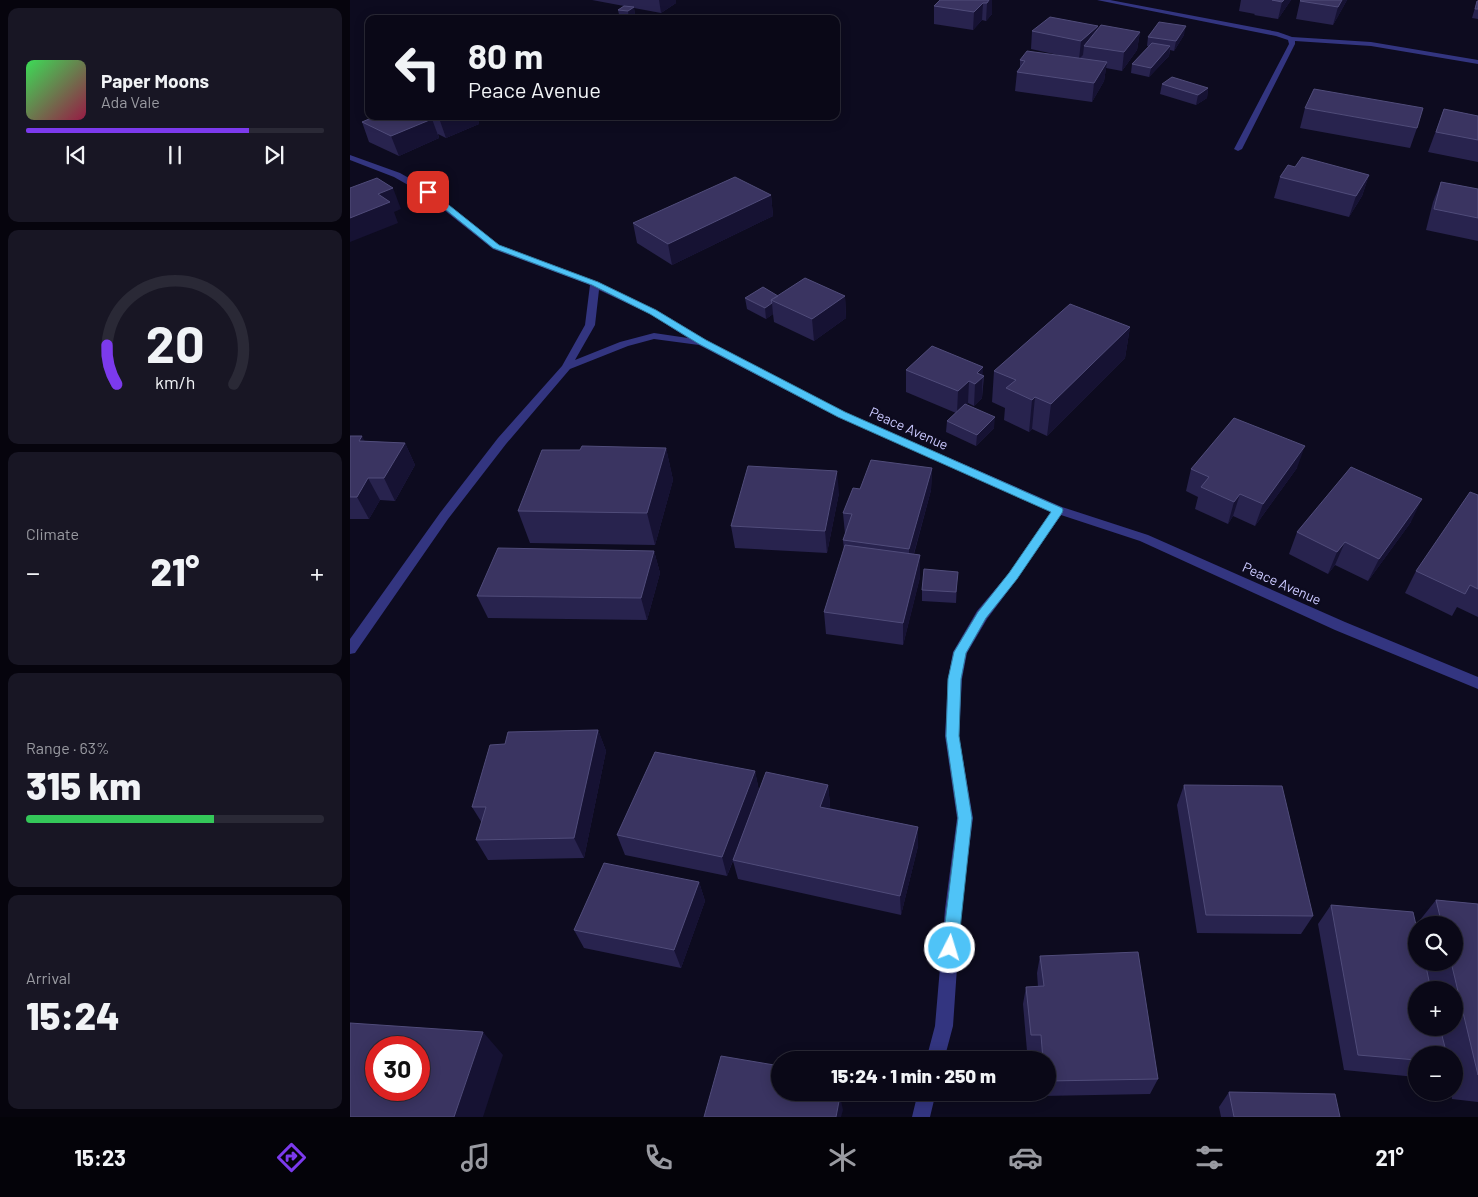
<!DOCTYPE html>
<html lang="en">
<head>
<meta charset="utf-8">
<style>
  body { margin:0; font-family:Barlow,sans-serif; background:#181624; color:#f1f3f6; height:100vh; display:flex; flex-direction:column; font-size:19px; white-space:nowrap }
  * { box-sizing:border-box; margin:0 }
  p { font-size:16px; color:#999aa1 }
  .icon { flex:none; width:28px; height:28px; fill:none; stroke:currentColor; stroke-width:2; stroke-linecap:round; stroke-linejoin:round }
  .map { position:relative; flex:1; overflow:hidden }
  .side { display:flex; flex-direction:column; gap:8px; padding:8px; background:#06040d; width:350px }
  .side>* { flex:none }
  .banner { position:absolute; left:15px; top:15px; width:475px; height:105px; border-radius:10px; box-shadow:0 2px 12px #0003,0 0 0 1px #2a2936; background:#0a0817; color:#f1f3f6; overflow:hidden }
  .controls { position:absolute; left:1058px; top:916px; display:grid; gap:10px }
  .controls a { display:grid; place-items:center; width:55px; height:55px; border-radius:50%; background:#0a0817; box-shadow:0 2px 12px #0003,0 0 0 1px #2a2936; font-size:25px }
  .speed { position:absolute; left:15px; top:1036px; display:flex; gap:10px; font-size:25px; font-weight:700; text-align:center }
  .speed>* { display:grid; place-content:center; width:65px; height:65px; border-radius:50%; background:#0a0817; box-shadow:0 2px 12px #0003,0 0 0 1px #2a2936; line-height:1 }
  .speed .limit { border:8px solid #d22; background:#fff; color:#111 }
  .pin { position:absolute; display:grid; place-items:center; width:42px; height:42px; color:#fff; margin:-21px; border-radius:10px; box-shadow:0 2px 8px #0006 }
  .me { position:absolute; width:55px; margin:-28px; rotate:5deg; stroke-linejoin:round; filter:drop-shadow(0 0 4px #0008) }
  .turn { display:flex; align-items:center; gap:18px; height:105px; padding:0 20px; font-size:22px }
  .turn .icon { width:65px; height:65px; stroke-width:2.5 }
  .turn b { display:block; font-size:35px; line-height:42px }
  .big { font-size:38px; font-weight:800; line-height:1.1 }
  .side .card { flex:1; display:flex; flex-direction:column; justify-content:center; gap:8px; min-width:0; padding:0 18px; border-radius:10px; background:#181624 }
  .side .dial { align-items:center; gap:0 }
  .dial svg { height:130px; overflow:visible; fill:none; stroke:#2a2936; stroke-width:7; stroke-linecap:round; text-anchor:middle }
  .dial text { fill:#f1f3f6; stroke:none }
  .song { display:flex; align-items:center; gap:15px }
  .cover { width:60px; height:60px; border-radius:8px; background:linear-gradient(135deg,hsl(130 70% 55%),hsl(340 70% 35%)) }
  .played { height:5px; border-radius:2px; background:linear-gradient(90deg,#7c3aed 75%,#2a2936 75%) }
  .keys { display:flex; justify-content:space-around; direction:ltr }
  .heat { display:flex; justify-content:space-between; align-items:center; font-size:28px; direction:ltr }
  .charge { height:8px; border-radius:4px; background:linear-gradient(90deg,#34c759 63%,#2a2936 0) }
  .trip { position:absolute; left:421px; top:1051px; width:285px; height:50px; border-radius:25px; background:#0a0817; box-shadow:0 2px 12px #0003,0 0 0 1px #2a2936; font-weight:800; line-height:50px; text-align:center }
  .menu { display:flex; height:80px; justify-content:space-around; align-items:center; background:#040309; color:#999aa1 }
  .menu .icon { width:35px; height:35px }
  .menu .current { color:#7c3aed }
  .menu b { font-size:22px; color:#f1f3f6 }
  main { display:flex; flex:1; min-height:0 }
  .map>svg:first-child { display:block }
  .lines { fill:none; stroke-linecap:round; stroke-linejoin:round }
  .minor { fill:#333580; fill-rule:evenodd }
  .wall { fill:#28234e; fill-rule:evenodd }
  .shaded-wall { fill:#161233 }
  .building { fill:#3a3461; stroke:#504c7a; fill-rule:evenodd }
  .route { fill:#4fc3f7; stroke:#337fa1 }
  .labels { text-anchor:middle; dominant-baseline:central; stroke-width:4.5; stroke-linejoin:round; paint-order:stroke }
  .street-label { font-size:14px; fill:#cbc9ff; stroke:#0d0b1f }
</style>
</head>
<body>
<main>
<section class="side">
<div class="card">
<div class="song"><i class="cover"></i><div><b>Paper Moons</b><p>Ada Vale</p></div></div>
<div class="played"></div>
<div class="keys"><svg class="icon" aria-label="previous" viewBox="0 0 24 24"><path d="M18 5L8 12l10 7zM5 5v14"/></svg><svg class="icon" aria-label="pause" viewBox="0 0 24 24"><path d="M8 5v14M16 5v14"/></svg><svg class="icon" aria-label="next" viewBox="0 0 24 24"><path d="M6 5l10 7-10 7zM19 5v14"/></svg></div>
</div>
<div class="card dial"><svg viewBox="0 0 100 80">
<path d="M14 69A42 42 0 1 1 86 69"/>
<path d="M14 69A42 42 0 0 1 8 45" stroke="#7c3aed"/>
<text x="50" y="56" font-size="32" font-weight="700">20</text>
<text x="50" y="72" font-size="11">km/h</text>
</svg></div>
<div class="card"><p>Climate</p>
<div class="heat"><a>−</a><b class="big">21°</b><a>+</a></div>
</div>
<div class="card"><p>Range · 63%</p><b class="big">315 km</b><div class="charge"></div></div>
<div class="card"><p>Arrival</p><b class="big">15:24</b></div>
</section>
<div class="map">
<svg width="1128" height="1117" viewBox="0 0 1128 1117">
  <rect width="100%" height="100%" fill="#0d0b1f"/>
  <g class="lines">
    <path class="minor" d="M747,0H760L928,32L942,37L1021,42L1128,60V64L1021,46L945,41V44L892,149L888,151L884,149L939,44L938,40L926,36Z
      M0,155L50,173L80,190L149,245L248,282L306,310L356,340L496,413L712,507L798,535L995,622L1128,677V689L985,630L790,541L711,515L667,579L637,619L617,653L612,679L609,736L623,818L611,909L603,1026L594,1060H576L585,1026L595,909L607,818L595,736L598,679L603,652L627,611L659,573L701,512L488,417L349,345L304,339L278,346L220,369L156,444L98,519L5,653L0,654V639L90,513L148,438L212,366L235,325L240,285L143,249L74,194L44,177L0,160ZM249,290L300,314L338,338L304,333L270,342L225,360L245,325Z
      M568,1092H586L580,1117H562Z"/>
  </g>
  <path class="wall" d="M242,0H326V3L311,13L284,8L285,16L282,19H270L268,10L274,6Z
    M642,0V14L636,21L632,20L623,30L584,24V6Z
    M891,0H941L928,19L904,15L905,14L889,11Z
    M997,0L983,25L946,19L950,1Z
    M1127,1H1128V19L1122,18Z
    M747,30L790,32L787,50L772,71L756,68L754,81L742,102L665,91L667,72L670,68V60L713,56L681,49L682,31Z
    M834,35L824,51L820,50L819,56L799,77L781,73L782,64L799,46H797L798,37Z
    M812,84L858,88L857,98L846,105L810,94Z
    M955,108L1067,128L1060,148L950,128Z
    M1094,109L1128,116V162L1078,152Z
    M26,116H127L129,124L96,138L88,134L89,138L49,156L19,142L12,122Z
    M945,167L1019,175L1012,196L999,217L924,198L930,177Z
    M1091,182L1128,189V241L1076,230L1083,202Z
    M421,195L423,216L322,265L287,243L283,223Z
    M428,296H495L496,318L464,341L424,322L423,314L416,319L397,309L395,298Z
    M780,327L775,358L697,436L682,429L679,432L654,420L655,408L642,402L644,371Z
    M556,370L634,376L632,398L624,406L618,403L616,404L644,428L626,446L596,432L597,421L606,413L556,392Z
    M0,436L15,441L55,443L65,465L45,501L30,500L19,519H0Z
    M316,448L323,480L305,545L180,543L168,511Z
    M582,468L581,490L564,554L570,577L553,645L476,634L474,612L494,550L493,540L495,534L493,513L510,489Z
    M947,468L905,526L883,516L878,524L845,509L848,497L836,491L841,469Z
    M489,493L477,553L385,548L381,526Z
    M1128,495V617L1107,607L1102,616L1055,593L1066,571Z
    M1061,522L1018,581L985,565L978,574L939,554L947,532Z
    M304,551L310,573L297,620L138,618L127,596Z
    M607,583L606,603L572,601V590Z
    M248,730L256,751L234,858L138,860L126,840L132,823L122,807L155,744Z
    M405,771L409,791L478,785L480,805L479,808L568,827V846L551,915L388,879L383,861L377,876L275,855L267,835Z
    M834,785L963,916L951,934L847,933L827,805Z
    M349,882L355,901L331,968L234,948L224,930Z
    M1086,900L1128,904V1102L1102,1099L1101,1092H1104V1055H1066V1077L994,1070L968,924L981,905L1066,925ZM1066,925H1104V962H1066ZM1066,990H1104V1028H1066Z
    M690,956L808,1079L800,1094L691,1096V1092H698V1060H688L687,1051H677L673,1004L676,987H688L687,973Z
    M879,1092L990,1117H871L869,1107Z"/>
  <path class="shaded-wall" d="M309,0H326V3L311,13Z
    M639,0H642V14L636,21L637,3Z
    M934,0H941L928,19L932,2Z
    M992,0H997L983,25L988,7Z
    M633,3L632,20L623,30L624,12Z
    M284,7L285,16L282,19H279L278,11Z
    M748,26L746,44L734,46L733,55L729,59L731,41Z
    M836,26L834,35L824,51L826,41Z
    M790,32L787,50L772,71L774,52Z
    M820,46L819,56L799,77L801,68Z
    M757,62L754,81L742,102L744,83Z
    M858,88L857,98L846,105L848,95Z
    M95,116H127L129,124L96,138L89,118Z
    M82,119L89,138L49,156L41,136Z
    M1019,175L1012,196L999,217L1006,196Z
    M43,188L51,209L44,212L48,223L0,242V218L28,194Z
    M421,195L423,216L322,265L318,244Z
    M495,296L496,318L464,341L462,319Z
    M422,303L423,314L416,319L415,308Z
    M780,327L775,358L697,436L701,404Z
    M633,367L632,398L624,406L625,384L627,373Z
    M619,381L618,403L607,413L608,391Z
    M685,397L682,429L679,432L682,400Z
    M645,417L644,428L626,446L627,435Z
    M12,436L23,458L9,441Z
    M55,443L65,465L45,501L34,478Z
    M955,446L947,468L905,526L913,504Z
    M316,448L323,480L305,545L297,513Z
    M582,468L581,490L559,571V549Z
    M487,471L489,493L477,553L475,531Z
    M18,478L30,500L19,519L7,497Z
    M890,494L883,516L878,524L884,502Z
    M1072,499L1061,522L1018,581L1029,559Z
    M995,542L985,565L978,574L987,552Z
    M304,551L310,573L297,620L291,598Z
    M570,555V577L553,645V623Z
    M248,730L256,751L234,858L224,838Z
    M405,771L409,791L377,876L372,857Z
    M478,785L480,805L473,827L470,807Z
    M568,827V846L551,915L550,896Z
    M349,882L355,901L331,968L324,950Z
    M133,1032L153,1055L133,1117H104Z
    M490,1096L493,1110L491,1117H486Z"/>
  <path class="building" d="M590,0H639L637,3H633L624,12L584,6Z
    M922,0H934L932,2Z
    M951,0H992L988,7L950,1Z
    M1127,1H1128V9H1125Z
    M274,6L284,7L278,11L268,10Z
    M700,17L748,26L731,41L682,31Z
    M809,22L836,26L826,41L798,37Z
    M751,25L790,32L774,52L734,46Z
    M802,43L820,46L801,68L782,64Z
    M677,51L757,62L744,83L667,72L675,61L670,60Z
    M822,77L858,88L848,95L812,84Z
    M964,89L1073,108L1067,128L955,108Z
    M1094,109L1128,116V140L1086,132Z
    M26,116H77L82,119L41,136L12,122Z
    M84,116H95L89,118Z
    M952,157L1019,175L1006,196L930,177L938,165L945,167Z
    M385,177L421,195L318,244L283,223Z
    M27,178L43,188L28,194L40,202L0,218V188Z
    M1091,182L1128,189V218L1084,209Z
    M455,278L495,296L462,319L421,300Z
    M413,287L428,296L421,300L422,303L415,308L395,298Z
    M720,304L780,327L701,404L685,397L682,400L656,388L666,380L644,371Z
    M582,346L633,367L627,373L634,376L625,384L619,381L608,391L556,370Z
    M615,404L645,417L627,435L597,421Z
    M884,418L955,446L913,504L890,494L884,502L851,487L859,477L841,469Z
    M0,436H12L9,441L55,443L34,478H18L7,497H0Z
    M232,446L316,448L297,513L168,511L192,450H230Z
    M521,460L582,468L559,549L493,540L502,514L493,513L503,488L510,489Z
    M398,466L487,471L475,531L381,526Z
    M1001,467L1072,499L1029,559L995,542L987,552L947,532Z
    M1120,492L1128,495V589L1120,585L1115,594L1066,571Z
    M495,545L570,555L553,623L474,612Z
    M148,548L304,551L291,598L127,596Z
    M574,569L608,572L606,592L572,590Z
    M248,730L224,838L126,840L136,807H122L140,745L155,744L158,732Z
    M305,752L405,771L372,857L267,835Z
    M416,772L478,785L470,807L568,827L550,896L383,860Z
    M834,785L932,786L963,916L856,915Z
    M254,863L349,882L324,950L224,930Z
    M1086,900L1128,904V1075L1101,962H1104V925H1092Z
    M981,905L1063,912L1066,925V962H1075L1081,990H1066V1028H1090L1097,1055H1066V1060L1008,1055Z
    M788,952L808,1079L698,1081V1060H693L691,1035H681L676,987L694,986L690,956Z
    M0,1023L133,1032L104,1117H0ZM26,1048H69V1090H26Z
    M371,1056L430,1066V1092H467L490,1096L486,1117H354Z
    M879,1092L985,1094L990,1117H884Z"/>
  <path class="route" d="M75,190H80L149,245L248,282L306,310L356,340L495,412L712,508L713,510L712,513L667,579L636,618L616,653L611,679L609,736L622,818L608,948L606,953L600,956L595,953L592,948L608,818L596,736L598,679L604,652L628,612L659,573L701,512L488,417L349,344L300,314L242,285L143,248L75,193Z"/>
  <g class="labels">
    <g class="street-label">
      <text transform="translate(559 428) rotate(24)">Peace Avenue</text>
      <text transform="translate(932 583) rotate(24)">Peace Avenue</text>
    </g>
  </g>
</svg>
<div class="controls">
<a><svg class="icon" aria-label="search" viewBox="0 0 24 24"><circle cx="10" cy="10" r="6"/><path d="M15 15l6 6"/></svg></a>
<a>+</a>
<a>−</a>
</div>
<div class="speed"><div class="limit">30</div></div>
<div class="pin" style="left:78px;top:192px;background:#d93025"><svg class="icon" aria-label="arrive" viewBox="0 0 24 24"><path d="M6 21V4h12l-3 4 3 4H6"/></svg></div>
<svg class="me" style="left:600px;top:948px" viewBox="-20 -20 40 40"><circle r="17" fill="#4fc3f7" stroke="#fff" stroke-width="3"/><path d="M0-11L8 9 0 5-8 9z" fill="#fff"/></svg>
<div class="trip">15:24 · 1 min · 250 m</div>
<div class="banner">
<div class="turn"><svg class="icon" aria-label="left" viewBox="0 0 24 24"><path d="M17 20v-9H6M10 6l-5 5 5 5"/></svg><div><b>80 m</b>Peace Avenue</div></div>
</div>
</div>
</main>
<nav class="menu">
<b>15:23</b>
<svg class="icon current" aria-label="directions" viewBox="0 0 24 24"><path d="M12 3l9 9-9 9-9-9zM9 14v-3h6M13 9l2 2-2 2"/></svg>
<svg class="icon" aria-label="music" viewBox="0 0 24 24"><path d="M9 18V5l10-2v13"/><circle cx="6" cy="18" r="3"/><circle cx="16" cy="16" r="3"/></svg>
<svg class="icon" aria-label="phone" viewBox="0 0 24 24"><path d="M5 4h4l2 5-3 2q2 4 5 5l2-3 5 2v4C11 20 4 13 5 4z"/></svg>
<svg class="icon" aria-label="climate" viewBox="0 0 24 24"><path d="M12 3v18M4 7l16 10M4 17L20 7"/></svg>
<svg class="icon" aria-label="car" viewBox="0 0 24 24"><path d="M5 17H2v-5l4-1 3-4h7l3 4 3 1v5h-3M9 17h6M6 11h13"/><circle cx="7" cy="17" r="2"/><circle cx="17" cy="17" r="2"/></svg>
<svg class="icon" aria-label="filters" viewBox="0 0 24 24"><path d="M4 7h16M4 17h16"/><circle cx="9" cy="7" r="2"/><circle cx="15" cy="17" r="2"/></svg>
<b>21°</b>
</nav>
</body>
</html>
